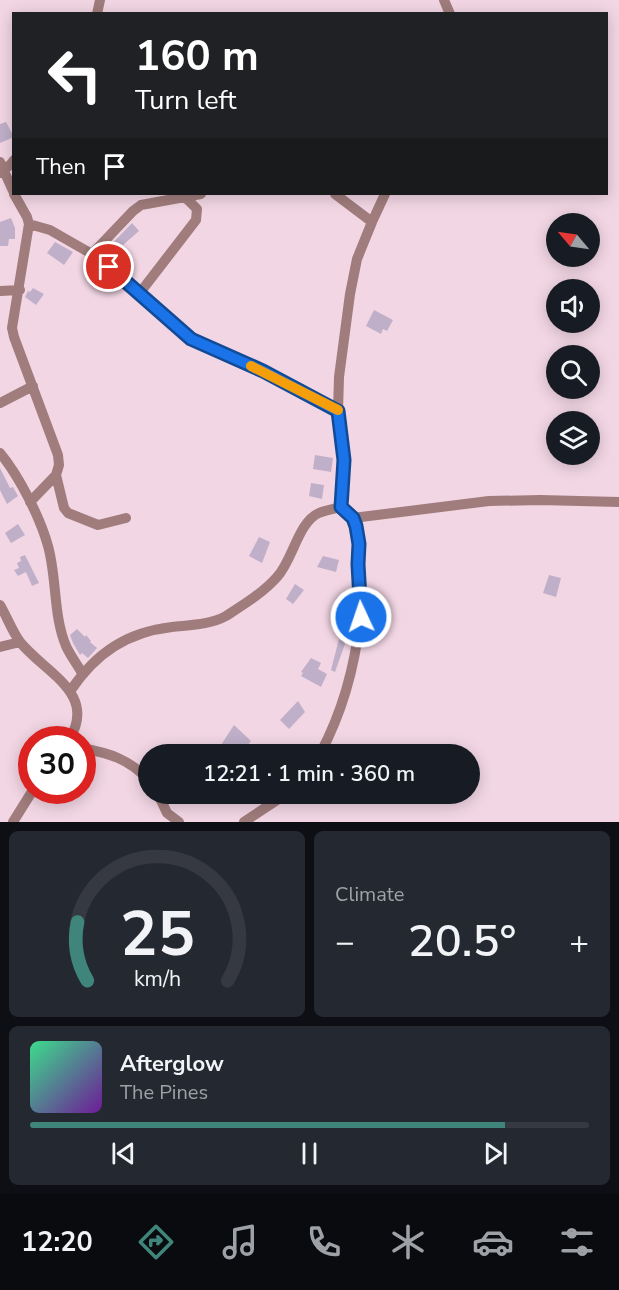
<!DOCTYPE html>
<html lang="en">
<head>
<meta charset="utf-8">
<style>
  body { margin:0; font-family:"Nunito Sans",sans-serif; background:#242831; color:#f1f3f6; height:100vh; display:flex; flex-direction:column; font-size:22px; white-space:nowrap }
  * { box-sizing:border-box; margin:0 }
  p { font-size:20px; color:#9ea1a6 }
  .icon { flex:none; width:33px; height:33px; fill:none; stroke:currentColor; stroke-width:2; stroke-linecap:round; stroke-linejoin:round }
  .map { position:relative; height:822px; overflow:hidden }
  .side { display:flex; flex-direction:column; gap:9px; padding:9px; background:#0d0f14; flex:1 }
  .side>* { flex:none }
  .guide { position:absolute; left:12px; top:12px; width:596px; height:183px; border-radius:0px; box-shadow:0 3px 15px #0003; background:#202124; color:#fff; overflow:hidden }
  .needle { width:39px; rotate:299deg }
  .controls { position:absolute; left:546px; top:213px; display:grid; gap:12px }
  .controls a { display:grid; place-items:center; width:54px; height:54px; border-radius:50%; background:#171b24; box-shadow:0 3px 15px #0003; font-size:30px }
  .speed { position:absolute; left:18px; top:726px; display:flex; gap:12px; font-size:30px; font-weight:700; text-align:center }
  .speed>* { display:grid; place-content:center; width:78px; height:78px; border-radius:50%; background:#171b24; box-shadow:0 3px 15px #0003; line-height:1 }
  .speed .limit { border:9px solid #d22; background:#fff; color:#111 }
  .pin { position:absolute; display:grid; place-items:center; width:51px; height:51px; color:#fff; margin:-26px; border:3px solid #fff; border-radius:50%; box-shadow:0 2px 6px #0007 }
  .me { position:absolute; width:66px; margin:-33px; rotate:357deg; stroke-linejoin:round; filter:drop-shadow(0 0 4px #0008) }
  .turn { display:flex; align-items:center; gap:21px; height:126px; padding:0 24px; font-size:27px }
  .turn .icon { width:78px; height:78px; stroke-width:2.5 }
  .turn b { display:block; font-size:42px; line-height:51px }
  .then { display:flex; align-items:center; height:57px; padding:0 24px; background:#0003; gap:12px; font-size:22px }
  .big { font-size:45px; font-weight:600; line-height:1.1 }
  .side .card { flex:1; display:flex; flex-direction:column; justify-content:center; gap:9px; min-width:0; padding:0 21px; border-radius:9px; background:#242831 }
  .side .dial { align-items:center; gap:0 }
  .dial svg { height:156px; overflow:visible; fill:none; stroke:#363941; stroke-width:7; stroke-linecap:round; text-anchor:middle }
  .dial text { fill:#f1f3f6; stroke:none }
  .song { display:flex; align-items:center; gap:18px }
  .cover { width:72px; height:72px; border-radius:9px; background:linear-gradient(135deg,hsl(150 70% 55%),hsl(280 70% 35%)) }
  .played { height:6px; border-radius:3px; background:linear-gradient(90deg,#3f857b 85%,#363941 85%) }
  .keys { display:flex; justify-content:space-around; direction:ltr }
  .heat { display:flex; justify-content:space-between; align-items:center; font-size:33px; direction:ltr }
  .side .tiles { flex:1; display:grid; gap:9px; grid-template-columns:1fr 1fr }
  .card:last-child { grid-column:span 2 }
  .trip { position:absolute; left:138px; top:744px; width:342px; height:60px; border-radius:30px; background:#171b24; box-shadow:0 3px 15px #0003; font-weight:600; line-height:60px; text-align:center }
  .tab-bar { display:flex; height:96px; justify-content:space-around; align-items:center; background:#090b0e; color:#9ea1a6 }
  .tab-bar .icon { width:42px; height:42px }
  .tab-bar .selected { color:#3f857b }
  .tab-bar b { font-size:27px; color:#f1f3f6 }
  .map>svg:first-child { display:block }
  .building { fill:#c0afc9 }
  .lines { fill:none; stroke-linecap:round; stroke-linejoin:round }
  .street { stroke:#a07c7c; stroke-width:10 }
  .route-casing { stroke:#114b97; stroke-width:15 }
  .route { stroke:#1a73e8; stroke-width:10 }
  .slow { stroke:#f59e0b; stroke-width:10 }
</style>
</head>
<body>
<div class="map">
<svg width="619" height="822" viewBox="0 0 619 822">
  <rect width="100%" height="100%" fill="#f2d6e4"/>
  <path class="building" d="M6,122L14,137L0,143V124Z
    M11,218L15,228V239H9L8,246H0V222Z
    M132,223L139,231L122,246L129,253L119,263L105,251Z
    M55,242L73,252L64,265L47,253Z
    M33,288L44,294L36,305L25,297L28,291L30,292Z
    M374,310L393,320L387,331L383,329L381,334L366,326Z
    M315,455L333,458L331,472L313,469Z
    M0,468L10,488L13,487L18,496L7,504L0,490Z
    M311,483L324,485L322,499L309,496Z
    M18,524L25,535L11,543L5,533Z
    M259,537L270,542L262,563L249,556Z
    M25,555L39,583L32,586L26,572L18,576L14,570L19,568L17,563L21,561L20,557Z
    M323,556L339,560L336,572L317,567Z
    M549,575L561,578L556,597L543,593Z
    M295,584L304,590L293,604L286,599Z
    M367,620L381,623L379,636L368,634L366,632Z
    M77,629L85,637L86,635L91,641L90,642L97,648L88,658L82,653L80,655L73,643L70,635Z
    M339,639L346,641L335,672L331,670Z
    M311,658L321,663L318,669L327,674L321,687L301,676L303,673L301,672Z
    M298,701L305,712L289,729L280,720Z
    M234,725L251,741L242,752L237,748L231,754L221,745Z"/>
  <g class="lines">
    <path class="street" d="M444,0L450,14
      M97,14L100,0
      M0,162L14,193
      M0,173L10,165L14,160
      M14,194L27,217L29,224L12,328L14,337L58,455L59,465L56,475L64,508L68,513L98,525L126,518
      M335,194L372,222
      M29,224L50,230L92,254L191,339L263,371L338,411
      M92,254L133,211L141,205L201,194
      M0,291L20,290
      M139,294L196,220L197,209L185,197
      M0,403L33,386
      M0,453C19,476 40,517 48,546C57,578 53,615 66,646C70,655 77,664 82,673
      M30,502L56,475
      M353,518L489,501L540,500L619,502
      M0,605C7,617 12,631 20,642C45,673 98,693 69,740
      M0,647L20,642
      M71,690C96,653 127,632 172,627C189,625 210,625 226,616C243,605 263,593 277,577C293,560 298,522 319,513C326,510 334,509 341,507
      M82,748C108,753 130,759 148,780
      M320,754C342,713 355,666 360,619C362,601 358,582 358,564C358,550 362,532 354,519C351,515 345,511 341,507L344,460L338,411L339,377L350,294L357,259L372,222L385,194
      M158,794L167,813L179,822
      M13,822L33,790
      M244,822L286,794"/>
  </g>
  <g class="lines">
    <g class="route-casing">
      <path id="route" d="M109,267L191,339L263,371L338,411L344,460L341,507L353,518L356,526L359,544L358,564L361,617"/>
    </g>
    <use href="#route" class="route"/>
    <path class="slow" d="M251,366L338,410"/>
  </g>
</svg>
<div class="controls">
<a><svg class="needle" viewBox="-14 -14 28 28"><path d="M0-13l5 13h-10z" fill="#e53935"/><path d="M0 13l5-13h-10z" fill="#9ea1a6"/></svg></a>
<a><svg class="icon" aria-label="sound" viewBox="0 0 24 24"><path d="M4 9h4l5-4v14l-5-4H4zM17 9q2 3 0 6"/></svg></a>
<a><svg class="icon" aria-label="search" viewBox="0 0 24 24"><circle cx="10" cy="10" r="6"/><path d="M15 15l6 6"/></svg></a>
<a><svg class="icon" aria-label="layers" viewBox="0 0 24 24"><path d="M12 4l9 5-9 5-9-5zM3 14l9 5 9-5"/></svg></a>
</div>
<div class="speed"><div class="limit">30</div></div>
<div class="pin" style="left:109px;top:267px;background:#d93025"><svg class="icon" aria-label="arrive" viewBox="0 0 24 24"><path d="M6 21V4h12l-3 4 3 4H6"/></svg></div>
<svg class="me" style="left:361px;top:617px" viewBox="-20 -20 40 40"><circle r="17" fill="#1a73e8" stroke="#fff" stroke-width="3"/><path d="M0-11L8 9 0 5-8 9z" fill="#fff"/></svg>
<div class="trip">12:21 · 1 min · 360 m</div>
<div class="guide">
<div class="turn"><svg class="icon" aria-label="left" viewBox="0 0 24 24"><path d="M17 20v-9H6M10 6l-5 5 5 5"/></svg><div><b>160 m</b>Turn left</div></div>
<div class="then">Then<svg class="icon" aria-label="arrive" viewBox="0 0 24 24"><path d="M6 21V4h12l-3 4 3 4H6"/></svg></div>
</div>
</div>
<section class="side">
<div class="tiles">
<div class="card dial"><svg viewBox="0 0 100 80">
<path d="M14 69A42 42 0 1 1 86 69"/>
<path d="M14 69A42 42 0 0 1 9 39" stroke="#3f857b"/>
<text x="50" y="56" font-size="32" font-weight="700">25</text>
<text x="50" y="72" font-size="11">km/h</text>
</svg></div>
<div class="card"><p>Climate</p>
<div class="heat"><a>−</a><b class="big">20.5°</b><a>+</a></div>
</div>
<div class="card">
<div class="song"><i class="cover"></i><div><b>Afterglow</b><p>The Pines</p></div></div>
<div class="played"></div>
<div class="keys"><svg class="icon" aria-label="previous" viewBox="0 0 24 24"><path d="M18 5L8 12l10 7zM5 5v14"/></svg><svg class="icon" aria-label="pause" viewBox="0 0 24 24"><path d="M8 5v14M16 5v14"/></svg><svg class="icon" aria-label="next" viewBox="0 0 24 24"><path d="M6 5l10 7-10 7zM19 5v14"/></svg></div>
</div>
</div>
</section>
<nav class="tab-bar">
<b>12:20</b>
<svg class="icon selected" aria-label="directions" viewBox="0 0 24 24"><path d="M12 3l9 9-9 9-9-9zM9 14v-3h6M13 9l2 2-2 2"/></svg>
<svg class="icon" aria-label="music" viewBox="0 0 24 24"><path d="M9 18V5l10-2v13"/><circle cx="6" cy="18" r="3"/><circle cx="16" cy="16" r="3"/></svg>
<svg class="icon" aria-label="phone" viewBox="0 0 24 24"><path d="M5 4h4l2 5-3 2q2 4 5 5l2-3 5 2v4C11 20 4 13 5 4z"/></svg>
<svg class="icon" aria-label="climate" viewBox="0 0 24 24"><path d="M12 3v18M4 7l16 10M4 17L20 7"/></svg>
<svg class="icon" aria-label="car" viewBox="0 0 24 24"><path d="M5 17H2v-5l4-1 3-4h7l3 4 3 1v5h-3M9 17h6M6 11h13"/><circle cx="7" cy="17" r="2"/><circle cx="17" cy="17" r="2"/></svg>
<svg class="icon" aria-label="filters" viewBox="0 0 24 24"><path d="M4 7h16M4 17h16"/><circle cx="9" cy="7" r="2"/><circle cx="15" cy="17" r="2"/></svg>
</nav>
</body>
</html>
